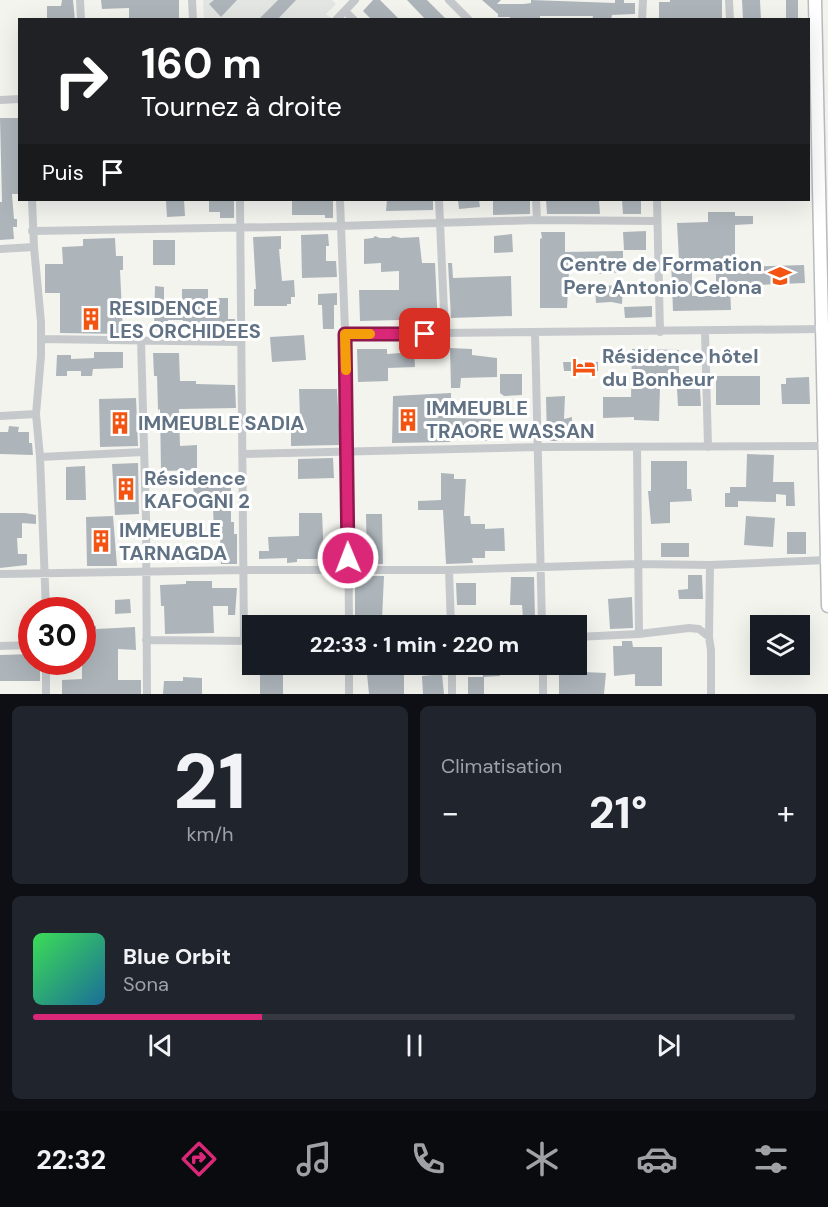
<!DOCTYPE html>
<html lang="fr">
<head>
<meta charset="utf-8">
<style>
  body { margin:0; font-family:"DM Sans",sans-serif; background:#20242c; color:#f1f3f6; height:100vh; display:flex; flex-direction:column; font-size:22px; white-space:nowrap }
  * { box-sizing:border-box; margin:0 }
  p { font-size:20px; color:#9ea1a6 }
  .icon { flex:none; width:33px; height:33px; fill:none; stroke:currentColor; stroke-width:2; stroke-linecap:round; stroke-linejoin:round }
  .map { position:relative; height:694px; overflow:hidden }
  .drawer { display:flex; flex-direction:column; gap:12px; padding:12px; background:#0d0f14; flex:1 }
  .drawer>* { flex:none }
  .top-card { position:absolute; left:18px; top:18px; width:792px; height:183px; border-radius:0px; box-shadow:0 6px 24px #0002; background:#202124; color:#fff; overflow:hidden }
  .fabs { position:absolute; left:750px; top:615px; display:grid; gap:12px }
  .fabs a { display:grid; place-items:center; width:60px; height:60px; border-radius:0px; background:#171b24; box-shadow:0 6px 24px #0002; font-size:30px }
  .speed { position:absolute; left:18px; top:597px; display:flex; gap:12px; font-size:30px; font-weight:700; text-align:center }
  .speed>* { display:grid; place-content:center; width:78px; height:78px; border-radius:50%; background:#171b24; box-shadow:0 6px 24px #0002; line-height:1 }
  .speed .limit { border:9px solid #d22; background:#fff; color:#111 }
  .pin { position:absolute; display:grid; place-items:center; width:51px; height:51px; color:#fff; margin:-26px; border-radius:12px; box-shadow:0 3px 9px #0006 }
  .me { position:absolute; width:66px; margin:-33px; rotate:359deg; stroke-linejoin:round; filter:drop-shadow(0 0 4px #0008) }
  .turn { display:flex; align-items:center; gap:21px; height:126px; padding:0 24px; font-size:27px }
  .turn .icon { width:78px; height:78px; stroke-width:2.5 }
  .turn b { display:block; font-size:42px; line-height:51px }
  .then { display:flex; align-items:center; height:57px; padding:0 24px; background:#0003; gap:12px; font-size:22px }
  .big { font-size:45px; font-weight:700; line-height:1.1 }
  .drawer .card { flex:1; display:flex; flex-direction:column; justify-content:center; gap:9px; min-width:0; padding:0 21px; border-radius:9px; background:#20242c }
  .drawer .dial { align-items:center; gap:0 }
  .dial b { font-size:78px; line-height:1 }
  .song { display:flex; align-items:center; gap:18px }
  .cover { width:72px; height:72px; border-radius:9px; background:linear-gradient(135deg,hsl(130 70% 55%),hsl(200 70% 35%)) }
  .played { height:6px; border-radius:3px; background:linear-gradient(90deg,#db2777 30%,#363941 30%) }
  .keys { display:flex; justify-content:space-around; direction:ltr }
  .heat { display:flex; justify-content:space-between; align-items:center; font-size:33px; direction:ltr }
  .drawer .tiles { flex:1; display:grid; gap:12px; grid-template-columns:1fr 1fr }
  .card:last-child { grid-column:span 2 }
  .trip { position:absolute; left:242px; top:615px; width:345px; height:60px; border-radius:0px; background:#171b24; box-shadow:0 6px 24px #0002; font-weight:700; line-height:60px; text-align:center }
  .dock { display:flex; height:96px; justify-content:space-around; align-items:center; background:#090b0e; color:#9ea1a6 }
  .dock .icon { width:42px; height:42px }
  .dock .active { color:#db2777 }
  .dock b { font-size:27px; color:#f1f3f6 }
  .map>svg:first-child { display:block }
  .built { fill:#e4e6e3 }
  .building { fill:#adb5bb; fill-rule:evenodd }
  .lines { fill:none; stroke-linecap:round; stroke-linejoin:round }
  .secondary-casing { stroke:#b7bcc1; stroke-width:15 }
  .street { stroke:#c6c9cc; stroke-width:8 }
  .secondary { stroke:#fff; stroke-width:12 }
  .route-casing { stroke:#8e194d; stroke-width:15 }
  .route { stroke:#db2777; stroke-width:10 }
  .slow { stroke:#f59e0b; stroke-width:10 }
  .labels { text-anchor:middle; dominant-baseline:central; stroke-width:6; stroke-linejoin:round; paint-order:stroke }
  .poi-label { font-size:20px; font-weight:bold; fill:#607284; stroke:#fff; text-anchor:start }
</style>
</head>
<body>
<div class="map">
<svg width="828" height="694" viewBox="0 0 828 694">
  <rect width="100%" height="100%" fill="#f4f4ef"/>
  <path class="built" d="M203,0H332L336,4L326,14L331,18L330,19L204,20Z"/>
  <path class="building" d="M62,0H73L75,20H47V6H61Z
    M101,0H179V19L129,20V8L102,9Z
    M214,0H237L221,17L209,4Z
    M278,0H296L277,20H258Z
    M373,0H380L400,20H372L363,11Z
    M407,0H427L447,20H426Z
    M482,0H501L497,4H524L531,3V0L615,3V0H624V3H635V14L612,15L611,20H592L593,16H540V20H510V17H498V14Z
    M670,0H722V20L659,18V2H670Z
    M742,0H760L761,20H743Z
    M786,0H798V20H786Z
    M0,118H20V194H12L14,219H17V227H13L14,239L0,240V202H2Z
    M184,200L185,216L167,217L166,201Z
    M209,200H234V218H220V212H209Z
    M292,200H333V218H325V215H292Z
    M387,200H433V210L386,211Z
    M458,200H479L480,207L459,209Z
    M493,200H530V214L493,215Z
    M546,200H599L600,214H547Z
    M622,200H641V214H623Z
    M708,212H735V216H753V224L735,225V267L804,265L805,283L730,286L731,310L673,311L671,260H679L677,223L708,222ZM692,273H716V296H692Z
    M646,231V250H624L623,232Z
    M541,232H565V252L623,251V272L597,274L596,270L569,271L567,308H540V239L542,238Z
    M328,234L329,246H326V261H336L337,277L302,278L301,235Z
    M512,234L513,252L494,253V236Z
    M281,236V249H279L282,281L294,280L295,297H291V304H287V306H254V289H256L253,237Z
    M375,236L380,238H390L393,236L401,238L419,237L422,263H435L438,327H400V320L360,321L359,290H399V271L381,272V263L364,264V239L373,238Z
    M115,238L116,256H123V270H120L123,334L60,333V293H45V264H63L62,247L83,246V239Z
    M153,240H175V265H153Z
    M448,263H452L453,278L511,276L512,316L451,318Z
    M597,285L623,286L622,304L611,302L596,303L595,286Z
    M155,286L164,287V299L182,300V289H208V298H228V319H235V331H213L212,328H183V320H168V331L154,330Z
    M337,293V305H334V329H323L322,305H318V294Z
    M652,306V317L625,318L624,307Z
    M304,335L306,360L272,362L270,337Z
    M450,348L472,349V355L497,358V377L461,378L460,388H451Z
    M357,349H387V354L414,352L415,367L388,368V381L358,382Z
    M632,349L679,350V380H663L662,388H660L659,421L634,420V417L603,418V397H631Z
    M94,352H123V368L93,369L92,376H81V371H67V376H56L57,355H71V359L94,358Z
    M153,353H179L180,381H196V384L235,385L236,408L179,409L180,446L197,445V470L161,471L160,409L158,410L157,376H154Z
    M563,362H598V371H564Z
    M500,374H522V395L504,396L500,393Z
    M716,376H760V405H716Z
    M809,377L810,404H782L781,384H786V378Z
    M299,389H337L340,445L291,446V418H300Z
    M677,389H700L701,406H678Z
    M451,393V418L491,419L492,441H481V433L465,434L466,437H450V442L392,443L393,396Z
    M565,396L564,419L572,417V426L564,427L563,441H547L546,397Z
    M136,398L138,446L100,447L99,399Z
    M9,426L19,427L18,432H29V443H32L33,455L0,454V432H8Z
    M747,454L774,455L773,482H794L795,506H786V495L776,494V502L738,501V507H725V493H730V487H746Z
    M333,458L334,478L298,479V459Z
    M651,461H687V489H691L692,501L670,502V523L651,524L648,491H651Z
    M138,463L139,514L115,515L112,464Z
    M85,466L86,500H66V467Z
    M441,473L454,474V479H466L464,516H470L471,524H485V529L504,528L505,551H485V558H472L473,563L446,564L443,510H418V501L441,500Z
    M193,474H204V481H231V522H234V534H237V564H221L220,535H214L213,505L194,506Z
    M0,513H25L36,515V524L22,523V538H17L18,554H27V565L0,568Z
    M299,513H322L324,559H297V562L287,563V558L259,559V551H269L268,537L299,536Z
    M366,514H382L383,564H367Z
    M113,516L117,566H87L86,517Z
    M746,516L775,518L773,547L744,545Z
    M787,532H806V554H787Z
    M661,543H689V557H661Z
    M688,575H702L703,599H679L678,590L688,589Z
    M355,576H384L382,619H355Z
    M511,577H534L535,618H523L522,605H510Z
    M186,581H212V588H237L235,615H228V606H213L214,633L165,634L164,606H161L160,585L186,584Z
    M456,583H476V605H457Z
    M632,597L633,628L610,629L608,599Z
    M130,599L131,613L115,614V600Z
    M82,626H96V629L135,627L136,650L118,649V680H141V694H62V680L82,679Z
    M622,641H632L633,647H662V686H635V674L614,676L613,646H622Z
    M32,654V662H40V681H0V655Z
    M260,664H283V694H260Z
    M366,664H409V674H404V694H369Z
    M482,664H536V672L500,673V676L484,677V694H468V677H483Z
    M559,671L606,673L604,694H559Z
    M442,674L444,694H423L422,676Z
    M183,677L202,678V694H163L164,681H183Z"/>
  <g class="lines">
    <g class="secondary-casing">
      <path id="secondary" d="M815,0L828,606"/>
    </g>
    <path class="street" d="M80,0L81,20
      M192,0L193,20
      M449,0L469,20
      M729,0L730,20
      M345,11L354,20
      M336,20L355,0
      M642,20L643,0
      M0,100L20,99
      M240,200L244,641
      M340,200L347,382L349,626
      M439,200L445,334
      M536,200L537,220
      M657,200L660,332
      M32,231L340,226L537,220L657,221
      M34,247L41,322V356L36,414L40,457L46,610
      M0,249L34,247L32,200
      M705,331L708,447
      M535,333L542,626
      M345,334L823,329
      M42,339L241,342
      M141,340L146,518L147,694
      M0,416L36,414
      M637,447L639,634
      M243,454L537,447L824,446
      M40,457L144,452
      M449,570L451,626
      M0,574L244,570H449L638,564L710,565L827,560
      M576,637L639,634L689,628L699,629L709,637L711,650V694
      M709,637L710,565
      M146,640L252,641
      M0,646L32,645
      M46,662V694
      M452,664V694
      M543,664V694
      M349,694V664"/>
    <use href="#secondary" class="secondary"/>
  </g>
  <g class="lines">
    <g class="route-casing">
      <path id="route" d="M348,558L345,334H425"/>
    </g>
    <use href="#route" class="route"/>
    <path class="slow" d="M346,370L345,334H370"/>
  </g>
  <defs>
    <g id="school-bare" transform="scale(1.8)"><path d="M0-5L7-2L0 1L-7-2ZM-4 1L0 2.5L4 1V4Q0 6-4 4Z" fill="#f35411" stroke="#fff" stroke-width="2.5" paint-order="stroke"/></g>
    <g id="building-bare" transform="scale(1.8)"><path d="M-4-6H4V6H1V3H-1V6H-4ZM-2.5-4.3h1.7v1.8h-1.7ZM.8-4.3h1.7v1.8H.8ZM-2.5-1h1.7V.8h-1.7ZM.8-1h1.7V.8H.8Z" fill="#f35411" stroke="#fff" stroke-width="2.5" paint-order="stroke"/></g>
    <g id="hotel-bare" transform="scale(1.8)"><path d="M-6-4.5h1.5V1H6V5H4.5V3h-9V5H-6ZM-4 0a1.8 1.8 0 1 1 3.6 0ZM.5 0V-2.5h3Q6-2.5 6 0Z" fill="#f35411" stroke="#fff" stroke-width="2.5" paint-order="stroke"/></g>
  </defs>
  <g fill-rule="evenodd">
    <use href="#school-bare" x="780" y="276"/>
    <use href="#building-bare" x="91" y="319"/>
    <use href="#hotel-bare" x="584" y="367"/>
    <use href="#building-bare" x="408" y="420"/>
    <use href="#building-bare" x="120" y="423"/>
    <use href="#building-bare" x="126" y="489"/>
    <use href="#building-bare" x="101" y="541"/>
  </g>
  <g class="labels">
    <g class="poi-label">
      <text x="762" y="264" text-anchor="end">Centre de Formation<tspan x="762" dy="23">Pere Antonio Celona</tspan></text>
      <text x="109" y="308">RESIDENCE<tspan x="109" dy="23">LES ORCHIDEES</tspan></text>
      <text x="602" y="356">Résidence hôtel<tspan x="602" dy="23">du Bonheur</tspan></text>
      <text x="426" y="408">IMMEUBLE<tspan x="426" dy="23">TRAORE WASSAN</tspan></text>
      <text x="138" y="423">IMMEUBLE SADIA</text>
      <text x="144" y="478">Résidence<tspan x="144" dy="23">KAFOGNI 2</tspan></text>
      <text x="119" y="530">IMMEUBLE<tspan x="119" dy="23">TARNAGDA</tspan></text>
    </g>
  </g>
</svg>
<div class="fabs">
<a><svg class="icon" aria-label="layers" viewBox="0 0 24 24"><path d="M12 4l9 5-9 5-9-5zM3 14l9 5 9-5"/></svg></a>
</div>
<div class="speed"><div class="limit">30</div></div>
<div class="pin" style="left:425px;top:334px;background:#d93025"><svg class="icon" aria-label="arrive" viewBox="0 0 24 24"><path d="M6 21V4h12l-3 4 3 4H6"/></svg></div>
<svg class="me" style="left:348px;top:558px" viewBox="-20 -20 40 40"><circle r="17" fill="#db2777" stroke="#fff" stroke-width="3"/><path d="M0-11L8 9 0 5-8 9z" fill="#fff"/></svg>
<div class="trip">22:33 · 1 min · 220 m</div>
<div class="top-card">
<div class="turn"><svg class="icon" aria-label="right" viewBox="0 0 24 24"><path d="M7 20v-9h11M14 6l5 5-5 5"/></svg><div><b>160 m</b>Tournez à droite</div></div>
<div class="then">Puis<svg class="icon" aria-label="arrive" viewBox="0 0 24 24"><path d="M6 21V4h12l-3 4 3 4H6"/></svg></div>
</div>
</div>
<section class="drawer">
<div class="tiles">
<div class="card dial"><b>21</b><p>km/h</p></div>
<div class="card"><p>Climatisation</p>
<div class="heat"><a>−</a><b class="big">21°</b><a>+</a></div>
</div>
<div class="card">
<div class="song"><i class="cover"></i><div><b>Blue Orbit</b><p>Sona</p></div></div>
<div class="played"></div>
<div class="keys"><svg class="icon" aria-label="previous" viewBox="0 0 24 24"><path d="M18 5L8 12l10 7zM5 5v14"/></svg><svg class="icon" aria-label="pause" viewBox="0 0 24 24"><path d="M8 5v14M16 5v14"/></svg><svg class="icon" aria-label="next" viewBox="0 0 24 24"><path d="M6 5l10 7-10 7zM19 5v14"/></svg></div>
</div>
</div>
</section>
<nav class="dock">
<b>22:32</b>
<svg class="icon active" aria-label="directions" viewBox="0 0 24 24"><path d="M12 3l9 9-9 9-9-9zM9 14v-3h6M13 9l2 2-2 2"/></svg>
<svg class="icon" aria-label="music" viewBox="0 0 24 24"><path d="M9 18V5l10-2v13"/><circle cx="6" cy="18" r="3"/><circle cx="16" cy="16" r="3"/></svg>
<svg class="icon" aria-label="phone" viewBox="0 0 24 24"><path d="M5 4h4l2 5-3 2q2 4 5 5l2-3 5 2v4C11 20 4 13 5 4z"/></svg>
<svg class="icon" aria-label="climate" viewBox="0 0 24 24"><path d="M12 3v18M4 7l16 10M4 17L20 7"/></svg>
<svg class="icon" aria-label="car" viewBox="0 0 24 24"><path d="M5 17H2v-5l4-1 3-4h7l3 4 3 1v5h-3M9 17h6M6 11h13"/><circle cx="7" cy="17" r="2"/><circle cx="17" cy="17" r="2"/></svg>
<svg class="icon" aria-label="filters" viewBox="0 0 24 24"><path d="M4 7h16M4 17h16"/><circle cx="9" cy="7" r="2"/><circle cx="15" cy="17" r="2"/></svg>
</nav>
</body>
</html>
